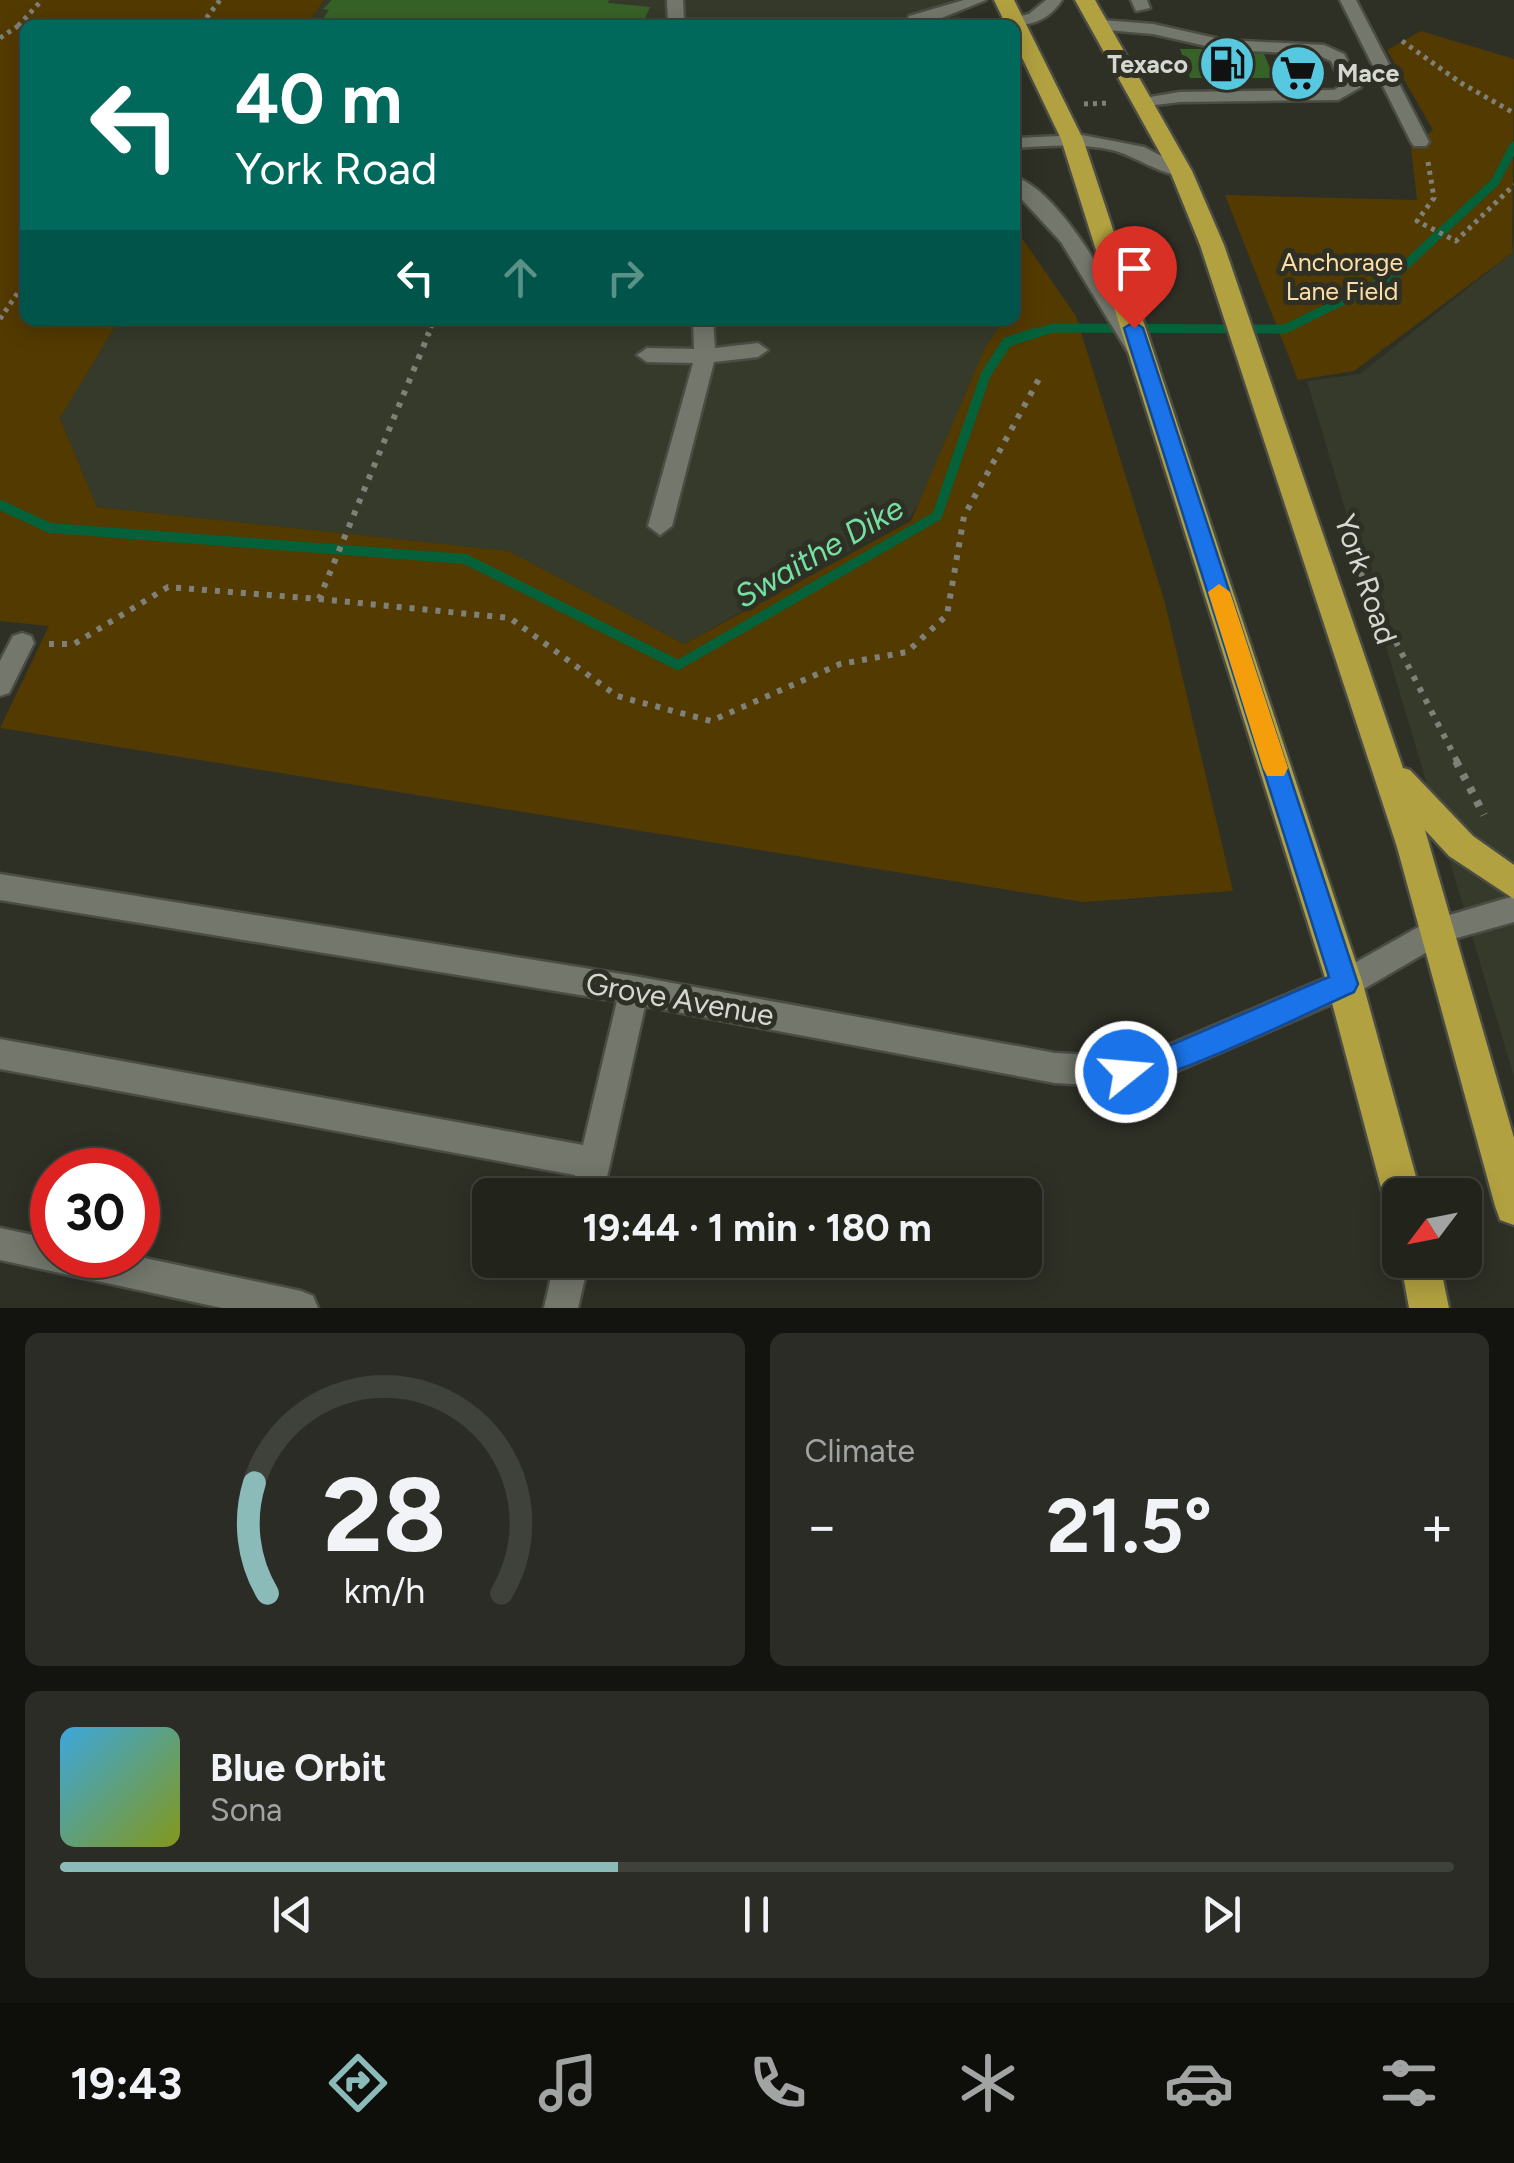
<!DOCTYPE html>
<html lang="en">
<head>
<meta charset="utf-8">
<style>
  body { margin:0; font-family:Figtree,sans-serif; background:#2a2c25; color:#f1f3f6; height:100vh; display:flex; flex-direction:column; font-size:38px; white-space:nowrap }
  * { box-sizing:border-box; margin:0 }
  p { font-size:32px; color:#a2a4a3 }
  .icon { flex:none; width:55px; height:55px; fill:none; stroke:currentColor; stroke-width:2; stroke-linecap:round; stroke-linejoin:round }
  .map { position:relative; height:1308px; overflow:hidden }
  .drawer { display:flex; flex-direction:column; gap:25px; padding:25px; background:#13140f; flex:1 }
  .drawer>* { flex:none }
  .guide { position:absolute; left:20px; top:20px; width:1000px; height:305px; border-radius:15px; box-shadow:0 5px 25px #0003,0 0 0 2px #3f413b; background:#00695c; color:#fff; overflow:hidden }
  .needle { width:65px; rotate:238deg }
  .tools { position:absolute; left:1382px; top:1178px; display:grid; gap:20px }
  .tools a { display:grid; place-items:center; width:100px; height:100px; border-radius:15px; background:#22241c; box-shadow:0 5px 25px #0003,0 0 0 2px #3f413b; font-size:50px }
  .speed { position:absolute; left:30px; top:1148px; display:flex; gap:20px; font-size:50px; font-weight:700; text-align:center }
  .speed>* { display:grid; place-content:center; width:130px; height:130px; border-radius:50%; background:#22241c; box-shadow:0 5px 25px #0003,0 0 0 2px #3f413b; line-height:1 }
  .speed .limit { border:15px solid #d22; background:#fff; color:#111 }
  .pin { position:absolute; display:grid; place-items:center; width:85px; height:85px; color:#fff; margin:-102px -42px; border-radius:50% 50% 50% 0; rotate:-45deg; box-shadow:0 0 10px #0007 }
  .pin .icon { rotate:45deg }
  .me { position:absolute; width:110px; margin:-55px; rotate:73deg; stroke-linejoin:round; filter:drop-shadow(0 0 8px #0008) }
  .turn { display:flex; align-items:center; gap:35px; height:210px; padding:0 50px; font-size:45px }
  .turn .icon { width:130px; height:130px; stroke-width:2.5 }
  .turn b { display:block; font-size:70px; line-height:85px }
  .lanes { display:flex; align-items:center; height:95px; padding:0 50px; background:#0003; justify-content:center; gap:50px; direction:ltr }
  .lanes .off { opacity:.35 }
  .big { font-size:75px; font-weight:700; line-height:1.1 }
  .drawer .widget { flex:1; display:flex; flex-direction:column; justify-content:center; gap:15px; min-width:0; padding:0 35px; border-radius:15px; background:#2a2c25 }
  .drawer .dial { align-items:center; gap:0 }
  .dial svg { height:260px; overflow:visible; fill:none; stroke:#3f413b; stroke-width:7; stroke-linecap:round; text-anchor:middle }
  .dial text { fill:#f1f3f6; stroke:none }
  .song { display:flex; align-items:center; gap:30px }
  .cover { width:120px; height:120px; border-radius:15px; background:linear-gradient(135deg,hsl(200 70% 55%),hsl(70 70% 35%)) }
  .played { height:10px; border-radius:5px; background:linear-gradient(90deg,#8bbbb9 40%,#3f413b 40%) }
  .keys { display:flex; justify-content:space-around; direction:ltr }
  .heat { display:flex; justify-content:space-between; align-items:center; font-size:55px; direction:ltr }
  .drawer .tiles { flex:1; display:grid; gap:25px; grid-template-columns:1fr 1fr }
  .widget:last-child { grid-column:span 2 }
  .trip { position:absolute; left:472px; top:1178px; width:570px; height:100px; border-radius:15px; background:#22241c; box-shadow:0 5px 25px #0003,0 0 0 2px #3f413b; font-weight:700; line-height:100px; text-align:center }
  .dock { display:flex; height:160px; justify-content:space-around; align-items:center; background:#0e0e0b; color:#a2a4a3 }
  .dock .icon { width:70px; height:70px }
  .dock .current { color:#8bbbb9 }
  .dock b { font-size:45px; color:#f1f3f6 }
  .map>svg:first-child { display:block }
  .built { fill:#363a2a }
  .green { fill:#533a01 }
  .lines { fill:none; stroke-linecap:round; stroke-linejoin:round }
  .stream-far1 { stroke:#046139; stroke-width:9 }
  .stream { stroke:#046139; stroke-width:10 }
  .building { fill:#376227 }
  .minor-casing { stroke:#4b4d45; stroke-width:5 }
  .highway-casing { stroke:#4b4d45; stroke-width:5 }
  .path-far2 { stroke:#7f8179; stroke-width:5; stroke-dasharray:4 5; stroke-linecap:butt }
  .path-far1 { stroke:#7f8179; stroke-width:6; stroke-dasharray:5 8; stroke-linecap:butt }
  .path { stroke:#7f8179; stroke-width:8; stroke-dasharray:6 9; stroke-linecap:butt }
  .minor { fill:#74776c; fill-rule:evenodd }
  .highway { fill:#b1a140; fill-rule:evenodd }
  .route { fill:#1a73e8; stroke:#114b97; stroke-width:2.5 }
  .slow { fill:#f59e0b }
  .labels { text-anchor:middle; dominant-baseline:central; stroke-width:10; stroke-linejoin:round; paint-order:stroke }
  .far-poi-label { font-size:25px; font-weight:bold; fill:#d5d7d1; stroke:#2e3026; text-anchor:end }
  .far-park-label { font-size:25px; fill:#fddda6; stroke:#2e3026 }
  .street-label { font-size:30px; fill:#d5d7d1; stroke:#2e3026 }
  .water-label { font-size:32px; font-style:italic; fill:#75dfa3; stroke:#2e3026 }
</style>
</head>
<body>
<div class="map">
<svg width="1514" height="1308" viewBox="0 0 1514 1308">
  <rect width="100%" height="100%" fill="#2e3026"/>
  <path class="built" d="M324,0H951L965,25H307Z
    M1514,234V1077L1307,381L1360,374L1512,253Z
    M119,320H1015L1032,321L910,517L684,644L509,551L97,507L60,418Z"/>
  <path class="green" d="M0,0H324L307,25H25V320H119L60,418L97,507L509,551L684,644L911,521L985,348L1004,320H1015V228L1076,316L1165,603L1233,891L1083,902L0,728L49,626L0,621Z
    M1421,31L1514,59L1512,253L1354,371L1298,380L1225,195L1417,200L1411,148L1433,130L1387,50Z"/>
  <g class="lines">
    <path class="stream-far1" d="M1027,336L1053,328L1285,329L1395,275L1495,182L1514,146"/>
    <path class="stream" d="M0,505L50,528L465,559L678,665L937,516L986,374L1007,342L1035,333"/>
  </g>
  <path class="building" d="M332,0H609L608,3L650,7L642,25H319L329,10L323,9Z
    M1180,49H1262L1274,78H1190Z
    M1307,58L1322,87L1289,88L1275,59Z"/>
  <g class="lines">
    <g class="minor-casing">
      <path id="minor" d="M667,0H683L684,20H907L909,16L964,0H986L934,21L940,25H668Z
        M1046,0H1062C1042,31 1014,25 982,25L1029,14Z
        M1131,0H1147L1150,8L1136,11Z
        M1340,0H1356L1429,142L1426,146H1414L1411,142Z
        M1101,20L1153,24L1224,40L1324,45L1344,54L1361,87L1338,100L1180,102L1138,107V99L1180,92L1334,90L1342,85L1331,61L1315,54L1224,50L1153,34L1095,29L1093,25Z
        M1082,135L1144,147L1190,171L1188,175C1165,179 1135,155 1112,150C1080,143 1047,146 1015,148V138Z
        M1015,177C1064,192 1120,305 1146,349L1143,354H1129L1061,242L1015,192Z
        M693,320H713L715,348L758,343L768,350L758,357L714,362L672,526L660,535L648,526L693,363L647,362L637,355L647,348L694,349Z
        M22,633L31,636L34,643L9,693L0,696V661L13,636Z
        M0,874L634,976L1055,1053L1126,1057L1164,1047L1335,974L1429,921L1514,896V922L1446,941L1355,994L1177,1071L1126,1087L1055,1083L645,1006L603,1195H571L575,1175L0,1069V1039L583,1145L617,1001L0,900Z
        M0,1228L52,1239V1255H130L301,1291L313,1296L318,1308H222L0,1260Z
        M555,1260H589L578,1308H544Z"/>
    </g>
    <g class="highway-casing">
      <path id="highway" d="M994,0H1014L1083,139L1363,984L1421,1195H1400V1214L1388,1209L1383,1195L1327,984L1061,139L1015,43V25H1006Z
        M1075,0H1095L1192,171L1224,245L1403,768L1410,770L1473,836L1514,865V899L1449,856L1425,830L1514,1138V1225L1500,1220L1495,1206L1397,847L1200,245L1170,171Z
        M1400,1258L1439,1260L1449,1308H1409Z"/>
    </g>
    <path class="path-far2" d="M201,25L220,0
      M18,26L42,0
      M0,38L18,26L25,27
      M1402,41L1461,83L1514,113
      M1084,104L1111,103
      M1428,162L1434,198L1417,221L1456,241L1514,185
      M0,319L25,282
      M427,336L434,320"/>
    <path class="path-far1" d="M1360,572L1458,763
      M319,599L510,618L617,696L711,721L840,664L907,652L947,615L964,516L1040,377
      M49,644H74L168,587L319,599L429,333"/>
    <path class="path" d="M1456,761L1484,815"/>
    <use href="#minor" class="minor"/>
    <use href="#highway" class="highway"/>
  </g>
  <path class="route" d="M1134,322L1143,328L1358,984L1354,992C1315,1009 1146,1094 1116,1082L1112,1072L1116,1062L1164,1048L1329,977L1124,328Z"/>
  <path class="slow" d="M1219,584L1230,592L1288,768L1284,776H1267L1263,768L1208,592Z"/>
  <defs>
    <g id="fuel-disc" transform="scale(2.875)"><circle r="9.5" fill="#56c9e1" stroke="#2e3026"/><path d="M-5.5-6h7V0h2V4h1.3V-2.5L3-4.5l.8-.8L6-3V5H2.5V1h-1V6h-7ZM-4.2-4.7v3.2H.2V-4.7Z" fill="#111"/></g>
    <g id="supermarket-disc" transform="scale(2.875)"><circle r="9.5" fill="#56c9e1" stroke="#2e3026"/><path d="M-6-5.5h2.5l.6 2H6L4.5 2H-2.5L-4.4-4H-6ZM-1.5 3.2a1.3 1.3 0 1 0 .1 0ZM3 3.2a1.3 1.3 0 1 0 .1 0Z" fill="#111"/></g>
  </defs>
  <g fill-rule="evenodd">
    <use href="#fuel-disc" x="1227" y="64"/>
    <use href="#supermarket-disc" x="1298" y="73"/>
  </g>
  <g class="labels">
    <g class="far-poi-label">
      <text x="1188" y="64">Texaco</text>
      <text x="1337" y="73" text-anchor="start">Mace</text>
    </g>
    <g class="far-park-label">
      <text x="1342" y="262">Anchorage<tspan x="1342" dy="29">Lane Field</tspan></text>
    </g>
    <g class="street-label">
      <text transform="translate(1366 579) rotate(71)">York Road</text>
      <text transform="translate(680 999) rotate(10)">Grove Avenue</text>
    </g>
    <g class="water-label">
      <text transform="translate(819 552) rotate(-30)">Swaithe Dike</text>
    </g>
  </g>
</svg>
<div class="tools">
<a><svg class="needle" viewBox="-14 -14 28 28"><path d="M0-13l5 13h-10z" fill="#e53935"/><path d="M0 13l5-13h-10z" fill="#a2a4a3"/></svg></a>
</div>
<div class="speed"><div class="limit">30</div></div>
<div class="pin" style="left:1134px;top:328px;background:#d93025"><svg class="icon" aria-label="arrive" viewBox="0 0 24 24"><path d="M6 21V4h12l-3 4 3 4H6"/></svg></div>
<svg class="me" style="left:1126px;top:1072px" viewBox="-20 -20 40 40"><circle r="17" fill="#1a73e8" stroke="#fff" stroke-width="3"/><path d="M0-11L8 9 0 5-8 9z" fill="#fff"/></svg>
<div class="trip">19:44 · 1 min · 180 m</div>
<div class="guide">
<div class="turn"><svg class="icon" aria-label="left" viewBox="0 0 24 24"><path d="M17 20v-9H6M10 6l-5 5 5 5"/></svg><div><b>40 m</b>York Road</div></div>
<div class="lanes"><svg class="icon" aria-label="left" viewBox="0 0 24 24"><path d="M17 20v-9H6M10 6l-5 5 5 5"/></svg><svg class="icon off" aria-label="ahead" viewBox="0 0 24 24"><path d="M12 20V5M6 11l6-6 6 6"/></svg><svg class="icon off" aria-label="right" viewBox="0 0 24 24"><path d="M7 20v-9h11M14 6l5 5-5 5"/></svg></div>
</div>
</div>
<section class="drawer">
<div class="tiles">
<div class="widget dial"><svg viewBox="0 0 100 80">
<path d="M14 69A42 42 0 1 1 86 69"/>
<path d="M14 69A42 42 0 0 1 10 35" stroke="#8bbbb9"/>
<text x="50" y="56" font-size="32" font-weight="700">28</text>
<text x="50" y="72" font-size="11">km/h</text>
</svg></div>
<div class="widget"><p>Climate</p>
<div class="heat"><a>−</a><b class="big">21.5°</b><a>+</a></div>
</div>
<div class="widget">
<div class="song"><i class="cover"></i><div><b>Blue Orbit</b><p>Sona</p></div></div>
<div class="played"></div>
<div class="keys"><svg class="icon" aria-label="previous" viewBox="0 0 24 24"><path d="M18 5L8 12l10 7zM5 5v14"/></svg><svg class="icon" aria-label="pause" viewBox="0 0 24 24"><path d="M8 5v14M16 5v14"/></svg><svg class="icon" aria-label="next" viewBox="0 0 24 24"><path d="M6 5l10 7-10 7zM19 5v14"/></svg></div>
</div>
</div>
</section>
<nav class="dock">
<b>19:43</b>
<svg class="icon current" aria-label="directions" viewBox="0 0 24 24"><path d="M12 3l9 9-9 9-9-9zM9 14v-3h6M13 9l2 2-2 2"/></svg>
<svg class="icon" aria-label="music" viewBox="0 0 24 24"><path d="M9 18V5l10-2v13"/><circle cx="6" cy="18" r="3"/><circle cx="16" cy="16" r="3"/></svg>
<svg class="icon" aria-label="phone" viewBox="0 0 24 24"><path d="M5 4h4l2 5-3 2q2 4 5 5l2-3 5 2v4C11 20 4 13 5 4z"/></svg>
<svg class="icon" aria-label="climate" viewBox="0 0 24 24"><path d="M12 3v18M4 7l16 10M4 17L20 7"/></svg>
<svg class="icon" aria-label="car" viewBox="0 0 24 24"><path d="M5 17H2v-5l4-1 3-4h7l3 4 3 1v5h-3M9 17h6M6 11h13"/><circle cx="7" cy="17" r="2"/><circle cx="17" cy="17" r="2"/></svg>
<svg class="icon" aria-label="filters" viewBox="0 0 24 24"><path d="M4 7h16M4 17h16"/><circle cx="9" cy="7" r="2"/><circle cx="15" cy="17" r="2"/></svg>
</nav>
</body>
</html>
